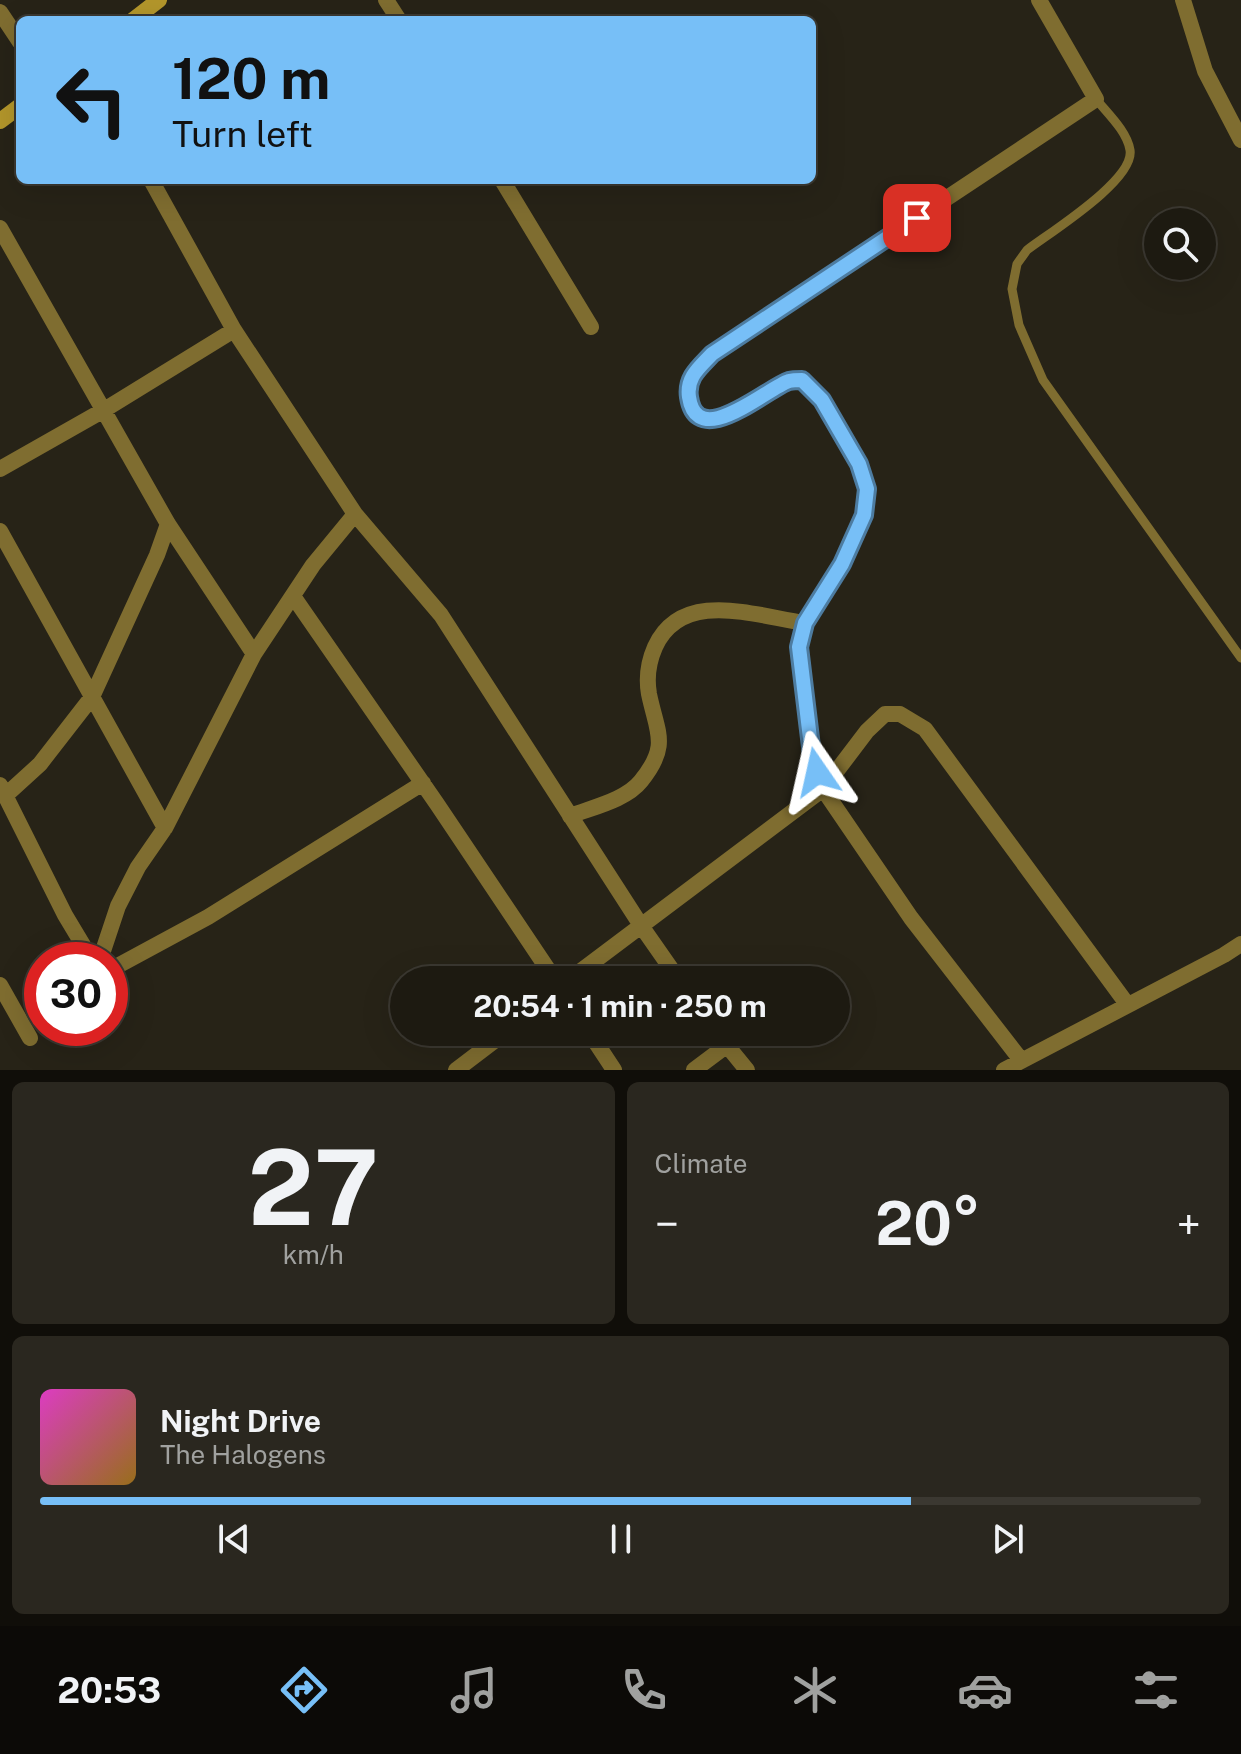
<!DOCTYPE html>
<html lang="en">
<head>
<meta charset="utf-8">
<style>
  body { margin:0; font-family:"Public Sans",sans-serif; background:#2a271f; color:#f1f3f6; height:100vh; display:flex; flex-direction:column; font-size:30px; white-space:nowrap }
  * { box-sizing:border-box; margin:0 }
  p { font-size:26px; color:#a0a19f }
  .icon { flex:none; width:44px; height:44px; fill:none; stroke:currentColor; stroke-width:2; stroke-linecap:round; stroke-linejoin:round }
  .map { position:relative; height:1070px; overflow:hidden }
  .sheet { display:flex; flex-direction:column; gap:12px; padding:12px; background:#100e09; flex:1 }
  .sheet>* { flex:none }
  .guide { position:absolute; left:16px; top:16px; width:800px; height:168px; border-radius:12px; box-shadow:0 8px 32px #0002,0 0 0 2px #3b3831; background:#77bff7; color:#111; overflow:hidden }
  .tools { position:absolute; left:1144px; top:208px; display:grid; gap:16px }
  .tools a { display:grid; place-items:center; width:72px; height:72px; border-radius:50%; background:#1d1a11; box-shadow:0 8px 32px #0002,0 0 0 2px #3b3831; font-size:40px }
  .speed { position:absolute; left:24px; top:942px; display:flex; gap:16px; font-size:40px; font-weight:700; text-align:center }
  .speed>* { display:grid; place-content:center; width:104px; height:104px; border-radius:50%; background:#1d1a11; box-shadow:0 8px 32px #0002,0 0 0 2px #3b3831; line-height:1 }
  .speed .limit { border:12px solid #d22; background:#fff; color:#111 }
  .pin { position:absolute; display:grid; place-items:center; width:68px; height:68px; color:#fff; margin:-34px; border-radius:16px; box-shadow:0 4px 12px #0006 }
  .me { position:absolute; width:88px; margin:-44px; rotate:349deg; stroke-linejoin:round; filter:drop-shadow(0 0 6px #0008) }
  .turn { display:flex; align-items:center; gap:28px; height:168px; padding:0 24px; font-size:36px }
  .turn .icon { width:104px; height:104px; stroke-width:2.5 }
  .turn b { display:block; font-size:56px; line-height:68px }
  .big { font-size:60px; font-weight:700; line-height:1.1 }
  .sheet .widget { flex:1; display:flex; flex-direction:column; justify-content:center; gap:12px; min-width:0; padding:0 28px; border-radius:12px; background:#2a271f }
  .sheet .dial { align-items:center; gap:0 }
  .dial b { font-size:104px; line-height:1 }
  .song { display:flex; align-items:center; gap:24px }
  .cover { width:96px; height:96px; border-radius:12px; background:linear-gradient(135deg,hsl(310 70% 55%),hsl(40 70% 35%)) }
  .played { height:8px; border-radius:4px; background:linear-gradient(90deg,#77bff7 75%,#3b3831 75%) }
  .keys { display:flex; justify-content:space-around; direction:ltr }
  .heat { display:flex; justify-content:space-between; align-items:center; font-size:44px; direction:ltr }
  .sheet .tiles { flex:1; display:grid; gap:12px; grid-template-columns:1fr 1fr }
  .widget:last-child { grid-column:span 2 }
  .trip { position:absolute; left:390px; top:966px; width:460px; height:80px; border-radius:40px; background:#1d1a11; box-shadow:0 8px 32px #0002,0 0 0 2px #3b3831; font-weight:700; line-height:80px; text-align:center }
  .dock { display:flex; height:128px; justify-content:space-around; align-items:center; background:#0c0a07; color:#a0a19f }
  .dock .icon { width:56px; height:56px }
  .dock .selected { color:#77bff7 }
  .dock b { font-size:36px; color:#f1f3f6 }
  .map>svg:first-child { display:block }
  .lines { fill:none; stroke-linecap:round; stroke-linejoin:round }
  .service { stroke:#7f6d30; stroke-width:9 }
  .minor { stroke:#7f6d30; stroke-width:16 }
  .secondary { stroke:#b3962b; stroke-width:16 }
  .route-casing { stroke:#4d7ca1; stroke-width:20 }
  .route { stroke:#77bff7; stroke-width:14 }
</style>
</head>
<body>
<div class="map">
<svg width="1241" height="1070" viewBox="0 0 1241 1070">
  <rect width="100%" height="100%" fill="#272317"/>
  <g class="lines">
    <path class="service" d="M1096,99C1107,113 1127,131 1130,150C1135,180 1049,233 1027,250L1017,264L1012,289L1019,325L1043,380L1241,658"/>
    <path class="minor" d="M386,0L399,20
      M1183,0L1205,71L1241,140
      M0,12L20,42
      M151,180L234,330L355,514L441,615L642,927L679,980
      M502,180L591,327
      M0,228L168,524L254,654
      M0,469L104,410L234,330
      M0,531L165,828
      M293,596L437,804L555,980
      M0,785L65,915L92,960
      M6,795L40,764L92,697L157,555L168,524
      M570,816C593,807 626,800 641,781C670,745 657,733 649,694C646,677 648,663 655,647C682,588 755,616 805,623
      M100,960L118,906L138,867L165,828L254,654L313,565L355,514
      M110,970L208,917L423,783
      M569,980L823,789L867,731L885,714H900L925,729L1127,1004
      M0,985L30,1038
      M589,1032L614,1070
      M716,1032L747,1070
      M1021,1060L911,918L823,789L812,755L799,647L805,623L842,564L864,515L867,489L859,464L822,400L802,380C798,380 793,380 789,381C767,388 697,452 689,397C686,377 700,367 712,354L1096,99L1039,0
      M456,1070L506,1032
      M694,1070L726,1046
      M1004,1070L1224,955L1241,944"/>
    <path class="secondary" d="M133,20L159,0
      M0,121L20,106"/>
  </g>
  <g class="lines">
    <g class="route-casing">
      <path id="route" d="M817,772L812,755L799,647L805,623L842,564L864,515L867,489L859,464L822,400L802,380C798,380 793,380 789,381C767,388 697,452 689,397C686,377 700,367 712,354L917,218"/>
    </g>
    <use href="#route" class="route"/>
  </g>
</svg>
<div class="tools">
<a><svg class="icon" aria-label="search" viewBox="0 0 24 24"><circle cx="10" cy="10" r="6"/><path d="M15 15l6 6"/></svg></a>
</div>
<div class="speed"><div class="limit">30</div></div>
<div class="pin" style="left:917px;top:218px;background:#d93025"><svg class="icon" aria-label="arrive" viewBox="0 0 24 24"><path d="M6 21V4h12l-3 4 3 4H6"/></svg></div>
<svg class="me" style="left:817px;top:772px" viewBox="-20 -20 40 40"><path d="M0-17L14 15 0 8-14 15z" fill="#77bff7" stroke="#fff" stroke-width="4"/></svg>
<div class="trip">20:54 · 1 min · 250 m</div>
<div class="guide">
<div class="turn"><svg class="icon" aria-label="left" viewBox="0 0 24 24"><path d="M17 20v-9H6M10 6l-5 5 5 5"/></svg><div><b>120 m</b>Turn left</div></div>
</div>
</div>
<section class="sheet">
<div class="tiles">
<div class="widget dial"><b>27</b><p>km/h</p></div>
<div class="widget"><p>Climate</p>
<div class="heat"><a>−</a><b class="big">20°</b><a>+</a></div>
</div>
<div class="widget">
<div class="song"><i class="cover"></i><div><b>Night Drive</b><p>The Halogens</p></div></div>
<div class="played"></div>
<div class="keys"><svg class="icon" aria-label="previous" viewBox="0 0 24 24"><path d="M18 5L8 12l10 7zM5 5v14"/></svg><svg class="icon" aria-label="pause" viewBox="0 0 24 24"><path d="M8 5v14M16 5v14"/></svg><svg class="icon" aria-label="next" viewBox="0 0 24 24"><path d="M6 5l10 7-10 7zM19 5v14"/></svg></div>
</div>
</div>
</section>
<nav class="dock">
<b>20:53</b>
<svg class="icon selected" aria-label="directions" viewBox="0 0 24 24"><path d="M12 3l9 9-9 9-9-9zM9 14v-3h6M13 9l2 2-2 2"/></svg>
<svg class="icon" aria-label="music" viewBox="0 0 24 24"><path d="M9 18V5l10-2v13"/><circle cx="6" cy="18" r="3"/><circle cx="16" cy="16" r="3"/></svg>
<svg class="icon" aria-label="phone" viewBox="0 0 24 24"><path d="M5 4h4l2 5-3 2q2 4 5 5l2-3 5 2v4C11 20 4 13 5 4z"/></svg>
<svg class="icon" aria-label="climate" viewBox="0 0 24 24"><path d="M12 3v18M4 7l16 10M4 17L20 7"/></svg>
<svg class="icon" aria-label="car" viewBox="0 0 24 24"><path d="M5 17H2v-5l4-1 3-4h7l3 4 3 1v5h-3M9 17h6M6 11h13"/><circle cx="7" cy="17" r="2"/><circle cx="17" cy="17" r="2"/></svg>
<svg class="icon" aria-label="filters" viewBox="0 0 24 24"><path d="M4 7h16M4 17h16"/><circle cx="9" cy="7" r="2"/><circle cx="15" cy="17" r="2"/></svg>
</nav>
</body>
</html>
